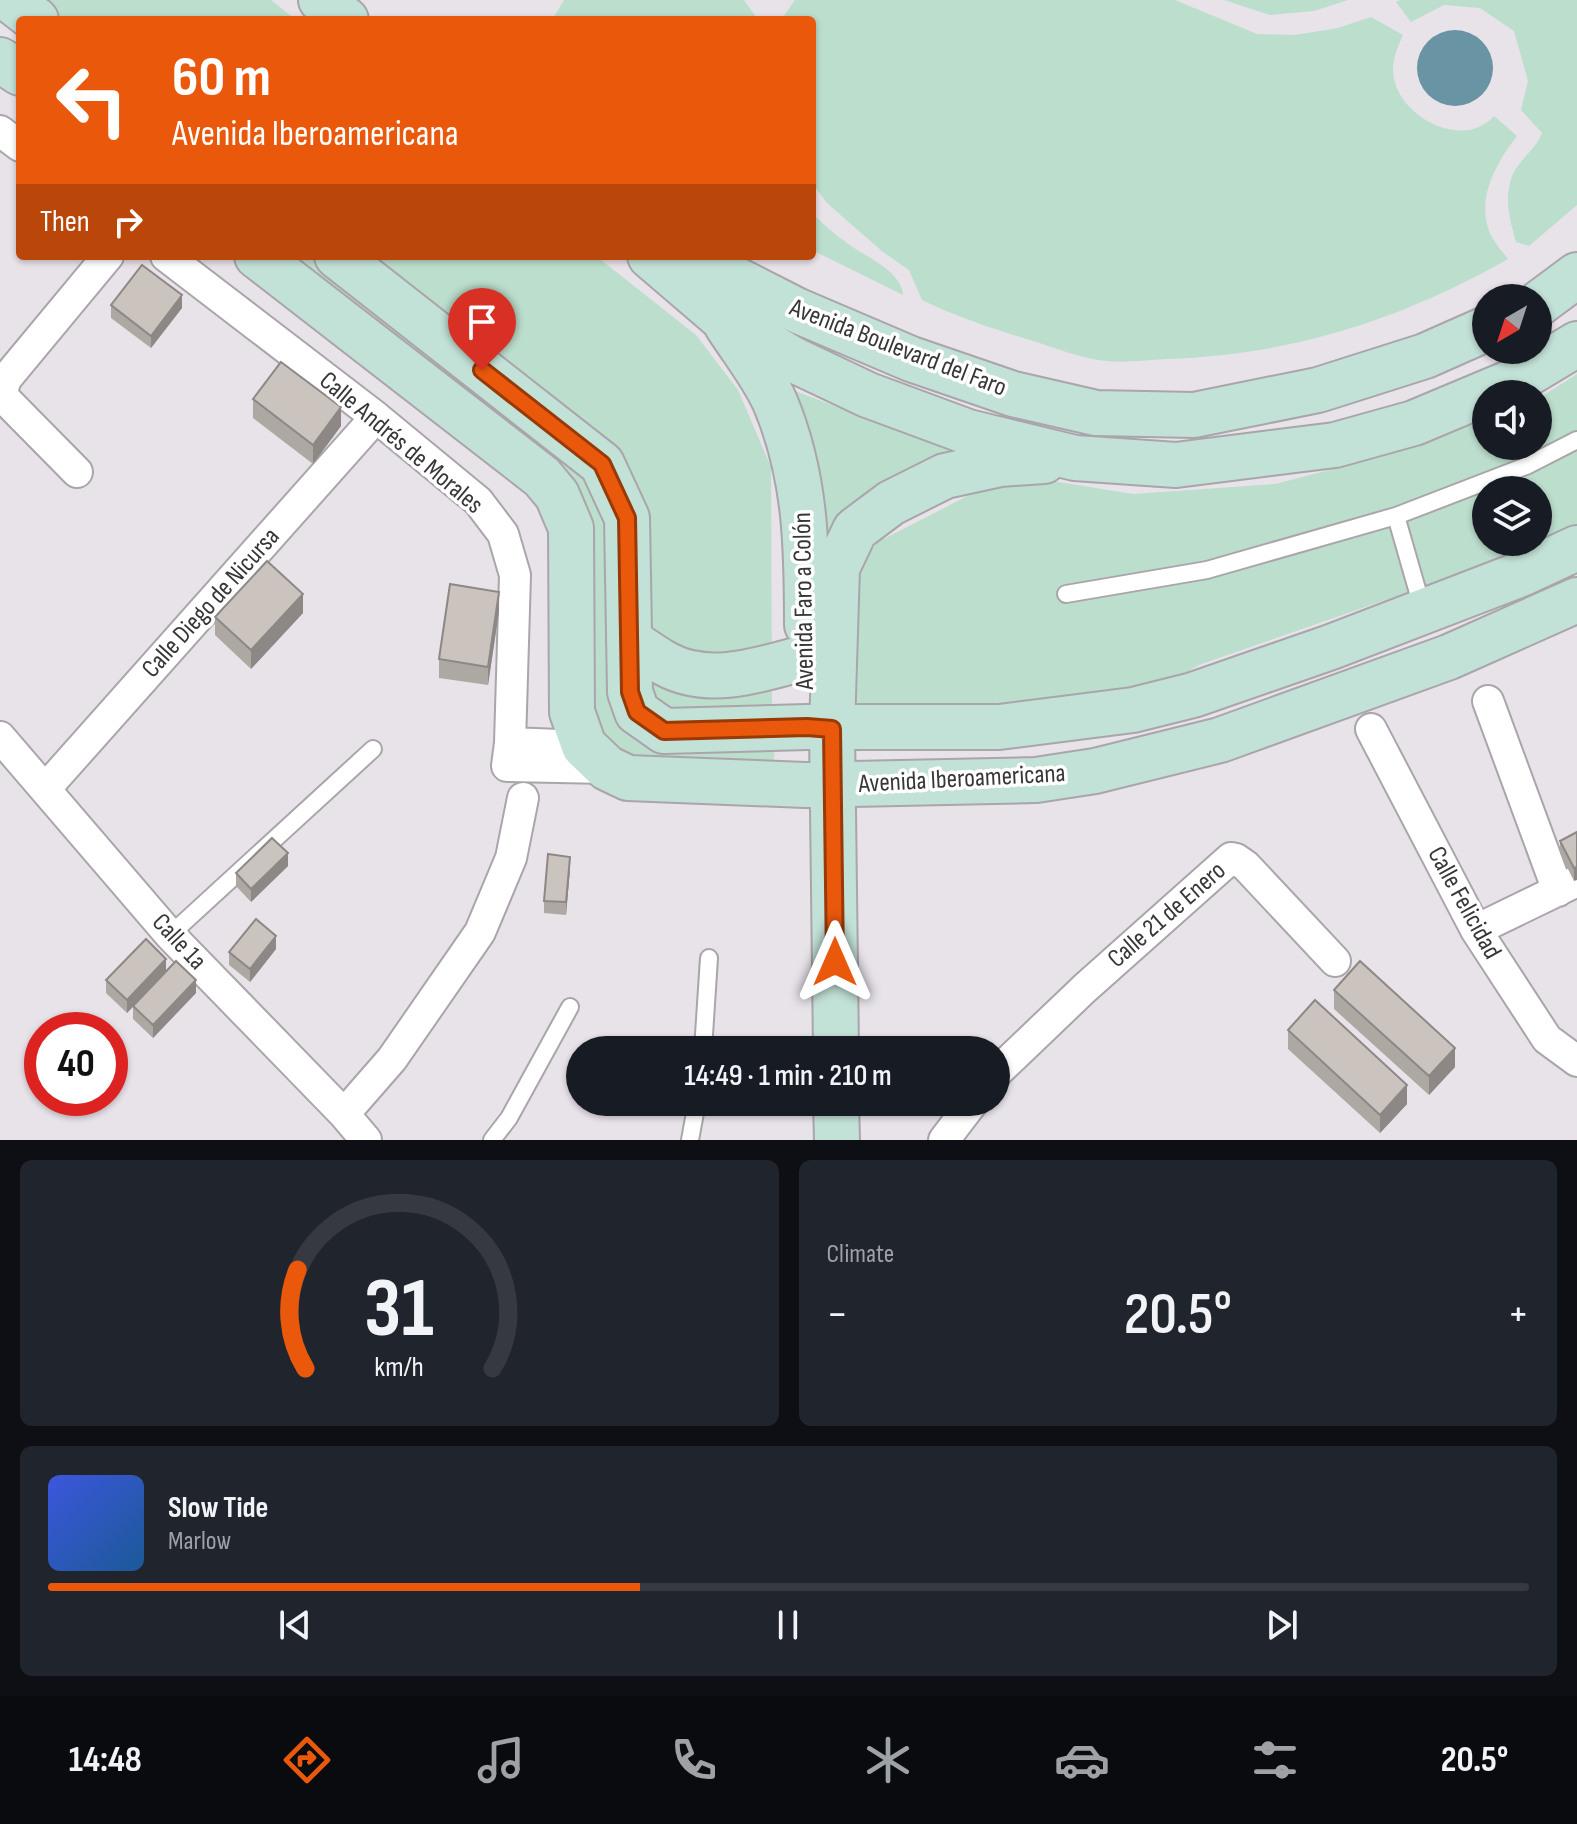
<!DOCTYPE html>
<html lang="en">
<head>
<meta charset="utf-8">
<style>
  body { margin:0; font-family:"Sofia Sans Condensed",sans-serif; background:#20242c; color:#f1f3f6; height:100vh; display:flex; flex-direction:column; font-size:30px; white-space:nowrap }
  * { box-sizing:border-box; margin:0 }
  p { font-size:26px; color:#9ea1a6 }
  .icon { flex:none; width:44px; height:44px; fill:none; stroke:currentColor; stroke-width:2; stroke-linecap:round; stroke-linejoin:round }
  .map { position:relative; height:1140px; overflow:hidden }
  .details { display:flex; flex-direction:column; gap:20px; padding:20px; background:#0d0f14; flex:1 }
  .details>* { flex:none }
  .hud { position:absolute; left:16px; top:16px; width:800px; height:244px; border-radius:8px; box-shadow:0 2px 6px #0004; background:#ea580c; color:#fff; overflow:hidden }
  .needle { width:52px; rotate:219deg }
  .controls { position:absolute; left:1472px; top:284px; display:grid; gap:16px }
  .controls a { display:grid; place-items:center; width:80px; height:80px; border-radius:50%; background:#171b24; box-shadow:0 2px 6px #0004; font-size:40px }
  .speed { position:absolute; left:24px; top:1012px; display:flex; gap:16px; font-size:40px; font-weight:700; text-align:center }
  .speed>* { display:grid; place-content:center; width:104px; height:104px; border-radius:50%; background:#171b24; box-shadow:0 2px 6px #0004; line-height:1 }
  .speed .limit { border:12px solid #d22; background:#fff; color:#111 }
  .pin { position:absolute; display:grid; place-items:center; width:68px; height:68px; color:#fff; margin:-82px -34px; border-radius:50% 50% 50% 0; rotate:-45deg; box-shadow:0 0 8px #0007 }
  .pin .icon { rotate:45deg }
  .me { position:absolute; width:88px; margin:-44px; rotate:0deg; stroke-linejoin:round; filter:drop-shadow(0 0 6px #0008) }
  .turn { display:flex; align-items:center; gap:28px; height:168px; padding:0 24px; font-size:36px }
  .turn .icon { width:104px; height:104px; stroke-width:2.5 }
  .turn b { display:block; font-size:56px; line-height:68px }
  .then { display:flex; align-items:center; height:76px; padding:0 24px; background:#0003; gap:16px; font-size:30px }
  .big { font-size:60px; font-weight:600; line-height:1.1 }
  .details .widget { flex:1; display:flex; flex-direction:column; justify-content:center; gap:12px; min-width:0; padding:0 28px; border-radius:12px; background:#20242c }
  .details .dial { align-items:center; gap:0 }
  .dial svg { height:208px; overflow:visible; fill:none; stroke:#363941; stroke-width:7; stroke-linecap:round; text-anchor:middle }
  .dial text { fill:#f1f3f6; stroke:none }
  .song { display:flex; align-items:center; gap:24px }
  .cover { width:96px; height:96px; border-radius:12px; background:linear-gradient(135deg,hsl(230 70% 55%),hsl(210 70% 35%)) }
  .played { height:8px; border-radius:4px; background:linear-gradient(90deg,#ea580c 40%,#363941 40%) }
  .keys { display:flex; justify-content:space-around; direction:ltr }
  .heat { display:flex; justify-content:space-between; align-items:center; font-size:44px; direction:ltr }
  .details .tiles { flex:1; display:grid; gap:20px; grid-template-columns:1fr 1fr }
  .widget:last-child { grid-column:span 2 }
  .trip { position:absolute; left:566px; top:1036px; width:444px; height:80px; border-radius:40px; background:#171b24; box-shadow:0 2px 6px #0004; font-weight:600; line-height:80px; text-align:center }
  .dock { display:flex; height:128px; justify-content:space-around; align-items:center; background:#090b0e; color:#9ea1a6 }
  .dock .icon { width:56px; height:56px }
  .dock .active { color:#ea580c }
  .dock b { font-size:36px; color:#f1f3f6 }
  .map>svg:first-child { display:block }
  .green { fill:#bcdecc; fill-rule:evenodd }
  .water { fill:#6894a3 }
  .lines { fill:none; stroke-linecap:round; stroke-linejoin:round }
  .lane-casing { stroke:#aaa5ab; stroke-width:20 }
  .street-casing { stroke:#aaa5ab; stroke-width:34 }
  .secondary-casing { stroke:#aaa5ab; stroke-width:48 }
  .lane { stroke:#fff; stroke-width:16 }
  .street { stroke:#fff; stroke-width:30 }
  .secondary { stroke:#c2e1d7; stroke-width:44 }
  .wall { fill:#aea8a3 }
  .shaded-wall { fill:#8d8885 }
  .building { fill:#cac3be; stroke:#8d8885; stroke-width:2 }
  .route-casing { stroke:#983908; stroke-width:20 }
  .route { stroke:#ea580c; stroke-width:14 }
  .labels { text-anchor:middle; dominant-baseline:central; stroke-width:7; stroke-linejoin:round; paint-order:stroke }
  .street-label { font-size:26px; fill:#383639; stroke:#fff }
</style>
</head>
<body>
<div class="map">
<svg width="1577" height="1140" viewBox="0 0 1577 1140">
  <rect width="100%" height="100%" fill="#e8e2e9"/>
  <path class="green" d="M31,0H271L296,20H56Z
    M564,0H744L758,20H552Z
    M795,0H1175L1257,34L1295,35L1338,28L1371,17L1403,35C1398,46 1393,58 1393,71C1394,115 1463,152 1494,116L1517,136C1495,164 1474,203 1492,237C1496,245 1503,252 1508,259C1400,320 1291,355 1167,359C1148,360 1126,363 1107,361C1083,359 1059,349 1036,342C997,330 959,318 922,300L909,270L883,252L827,203L812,183V20H781Z
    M1224,0H1348L1314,11L1270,15Z
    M1400,0H1577V205L1529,246L1516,242C1510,220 1503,197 1513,174C1520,159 1536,149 1542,133L1521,110L1528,81L1514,31L1480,8L1444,5L1411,22L1396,2Z
    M812,213C823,224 834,234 847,243C865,257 901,270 903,295L812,250Z
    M266,256H327L601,476L631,719L776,739L772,777L633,773L589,742L576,524Z
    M356,256H596L696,335L738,390L771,467L772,706L671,716L644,694L637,511Z
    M1577,374V533L1199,665L1147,694L990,716L857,711L859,565L878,542L983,488L1040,479L1133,494L1275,484L1380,457L1486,418V446H1538V399ZM1486,490H1538V542H1486Z
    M779,385L962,454L819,595Z"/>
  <path class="water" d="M1417 68a38 38 0 1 1 76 0a38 38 0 1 1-76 0Z"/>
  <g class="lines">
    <g class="lane-casing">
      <path id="lane" d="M1396,516L1526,466L1577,440
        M1066,594L1207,570L1396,516L1423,610
        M170,935L373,749
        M703,1050L709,958
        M492,1140L509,1118L570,1007
        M690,1140L697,1102"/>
    </g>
    <g class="street-casing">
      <path id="street" d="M0,131L20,146
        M166,256L376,417L478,501L503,534L515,575L510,743L507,766L607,768
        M77,472L6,400L2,391L6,379L108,256
        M1488,701L1558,891
        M1371,729L1476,930L1547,1039L1577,1061
        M0,737L170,935L344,1114L366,1140
        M510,743L584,746
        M46,788L376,417
        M1476,930L1577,881
        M996,1073L1085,988L1231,858L1236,859L1246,866L1335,961
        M344,1114L392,1059L480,932L511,858L523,798
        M944,1140L973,1102"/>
    </g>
    <g class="secondary-casing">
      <path id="secondary" d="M10,0L36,20
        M321,0L346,20
        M0,60L20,73
        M257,256L542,477L557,495L571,528L572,712L584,746L607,768L628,778L805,785L1036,780L1095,771L1220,740L1449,657L1577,600
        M337,256L602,464L627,518L630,692L637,712L664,731L807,727H999L1133,710L1193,695L1331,647L1521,574L1577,548
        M650,256L720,316L792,359L868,395L968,432L1075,458L1176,465L1335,445L1414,423L1519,379L1577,344
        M690,256L796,310L911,359L1013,394L1096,413L1194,415L1318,390L1425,356L1486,329
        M1538,304L1577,275
        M726,324C742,349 763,375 775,402C806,476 807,546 807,625
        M629,640C641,648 653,657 666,664C710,688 762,669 807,657
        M836,1050L832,729L837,568L855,530L891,503L945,476L1000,464L1044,461
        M836,1102L837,1140"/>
    </g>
    <use href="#lane" class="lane"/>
    <use href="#street" class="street"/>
    <use href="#secondary" class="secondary"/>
  </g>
  <path class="wall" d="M111,305L182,308L151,348L111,318Z
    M253,399L341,426L313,464L253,418Z
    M499,611L488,685L439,678V659Z
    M303,613L251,669L215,635V617Z
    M1577,832L1574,881L1560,853V841Z
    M288,866L251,902L236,886V873Z
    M570,869L566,915L544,913V901Z
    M276,949L250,982L229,965V952Z
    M166,972L127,1013L106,993V980Z
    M1334,990L1455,1067L1429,1095L1334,1009Z
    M196,993L153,1038L133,1019V1006Z
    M1288,1030L1407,1104L1380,1133L1288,1049Z"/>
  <path class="shaded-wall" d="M182,295V308L151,348V336Z
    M341,407V426L313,464V445Z
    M499,592V611L488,685V667Z
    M303,594V613L251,669V650Z
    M288,853V866L251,902V889Z
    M570,857V869L566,915V902Z
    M1577,867V880L1574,881V868Z
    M276,936V949L250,982V969Z
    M166,959V972L127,1013V1000Z
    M196,980V993L153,1038V1025Z
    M1455,1048V1067L1429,1095V1076Z
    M1407,1085V1104L1380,1133V1115Z"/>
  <path class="building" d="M142,265L182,295L151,336L111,305Z
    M281,362L341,407L313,445L253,399Z
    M267,561L303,594L251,650L215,617Z
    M450,584L499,592L488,667L439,659Z
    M1577,832V867L1574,868L1560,841Z
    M272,838L288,853L251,889L236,873Z
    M548,854L570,857L566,902L544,901Z
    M256,919L276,936L250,969L229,952Z
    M146,939L166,959L127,1000L106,980Z
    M176,961L196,980L153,1025L133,1006Z
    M1360,961L1455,1048L1429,1076L1334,990Z
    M1315,1000L1407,1085L1380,1115L1288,1030Z"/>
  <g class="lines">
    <g class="route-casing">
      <path id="route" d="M482,370L602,464L627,518L630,692L637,712L664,731L807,727L832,729L835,962"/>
    </g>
    <use href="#route" class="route"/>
  </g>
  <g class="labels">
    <g class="street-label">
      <text transform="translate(898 348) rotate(21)">Avenida Boulevard del Faro</text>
      <text transform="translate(401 443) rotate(40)">Calle Andrés de Morales</text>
      <text transform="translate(804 601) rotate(-91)">Avenida Faro a Colón</text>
      <text transform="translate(211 603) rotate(-48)">Calle Diego de Nicursa</text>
      <text transform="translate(962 779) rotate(-3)">Avenida Iberoamericana</text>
      <text transform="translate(1464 903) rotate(61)">Calle Felicidad</text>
      <text transform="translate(1167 915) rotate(-41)">Calle 21 de Enero</text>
      <text transform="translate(179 942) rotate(47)">Calle 1a</text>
    </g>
  </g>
</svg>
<div class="controls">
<a><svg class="needle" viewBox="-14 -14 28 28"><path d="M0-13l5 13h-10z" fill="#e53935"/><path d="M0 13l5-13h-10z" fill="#9ea1a6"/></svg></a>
<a><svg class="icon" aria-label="sound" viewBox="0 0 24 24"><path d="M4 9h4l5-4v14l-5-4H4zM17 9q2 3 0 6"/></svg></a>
<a><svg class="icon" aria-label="layers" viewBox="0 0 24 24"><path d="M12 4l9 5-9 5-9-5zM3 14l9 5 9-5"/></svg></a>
</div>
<div class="speed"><div class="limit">40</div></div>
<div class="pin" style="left:482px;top:370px;background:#d93025"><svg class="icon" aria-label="arrive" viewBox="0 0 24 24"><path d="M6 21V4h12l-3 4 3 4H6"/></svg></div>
<svg class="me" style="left:835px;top:962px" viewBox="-20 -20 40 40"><path d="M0-17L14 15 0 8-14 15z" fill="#ea580c" stroke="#fff" stroke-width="4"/></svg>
<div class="trip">14:49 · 1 min · 210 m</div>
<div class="hud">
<div class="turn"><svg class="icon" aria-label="left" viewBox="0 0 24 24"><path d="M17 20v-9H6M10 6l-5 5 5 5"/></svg><div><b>60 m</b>Avenida Iberoamericana</div></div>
<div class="then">Then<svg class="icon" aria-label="right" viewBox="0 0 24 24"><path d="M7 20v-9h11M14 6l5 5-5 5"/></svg></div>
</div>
</div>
<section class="details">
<div class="tiles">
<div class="widget dial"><svg viewBox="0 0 100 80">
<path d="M14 69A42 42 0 1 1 86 69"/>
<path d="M14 69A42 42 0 0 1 11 31" stroke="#ea580c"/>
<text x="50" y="56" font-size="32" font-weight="700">31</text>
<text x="50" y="72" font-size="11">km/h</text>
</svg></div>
<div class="widget"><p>Climate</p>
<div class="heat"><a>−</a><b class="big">20.5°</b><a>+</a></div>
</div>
<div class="widget">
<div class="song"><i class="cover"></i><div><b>Slow Tide</b><p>Marlow</p></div></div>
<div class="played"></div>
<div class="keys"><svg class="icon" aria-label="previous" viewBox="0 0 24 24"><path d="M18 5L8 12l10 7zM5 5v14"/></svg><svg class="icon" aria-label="pause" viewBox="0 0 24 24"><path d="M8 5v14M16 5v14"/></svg><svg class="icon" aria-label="next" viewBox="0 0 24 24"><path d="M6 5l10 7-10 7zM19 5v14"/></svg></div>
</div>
</div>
</section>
<nav class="dock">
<b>14:48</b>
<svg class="icon active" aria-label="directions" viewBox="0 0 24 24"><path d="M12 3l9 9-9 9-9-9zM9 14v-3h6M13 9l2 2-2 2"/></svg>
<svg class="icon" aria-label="music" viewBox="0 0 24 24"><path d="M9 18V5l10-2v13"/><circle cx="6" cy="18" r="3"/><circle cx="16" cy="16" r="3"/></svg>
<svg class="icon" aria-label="phone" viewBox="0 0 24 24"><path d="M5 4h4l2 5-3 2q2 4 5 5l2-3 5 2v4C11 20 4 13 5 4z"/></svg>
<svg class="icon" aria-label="climate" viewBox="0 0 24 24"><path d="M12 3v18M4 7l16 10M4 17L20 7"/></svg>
<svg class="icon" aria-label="car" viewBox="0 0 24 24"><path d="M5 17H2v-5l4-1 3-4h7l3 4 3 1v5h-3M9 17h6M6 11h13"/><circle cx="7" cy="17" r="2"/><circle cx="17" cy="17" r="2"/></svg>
<svg class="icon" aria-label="filters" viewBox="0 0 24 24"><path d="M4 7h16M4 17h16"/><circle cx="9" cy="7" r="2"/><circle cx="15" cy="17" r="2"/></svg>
<b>20.5°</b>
</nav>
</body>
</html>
